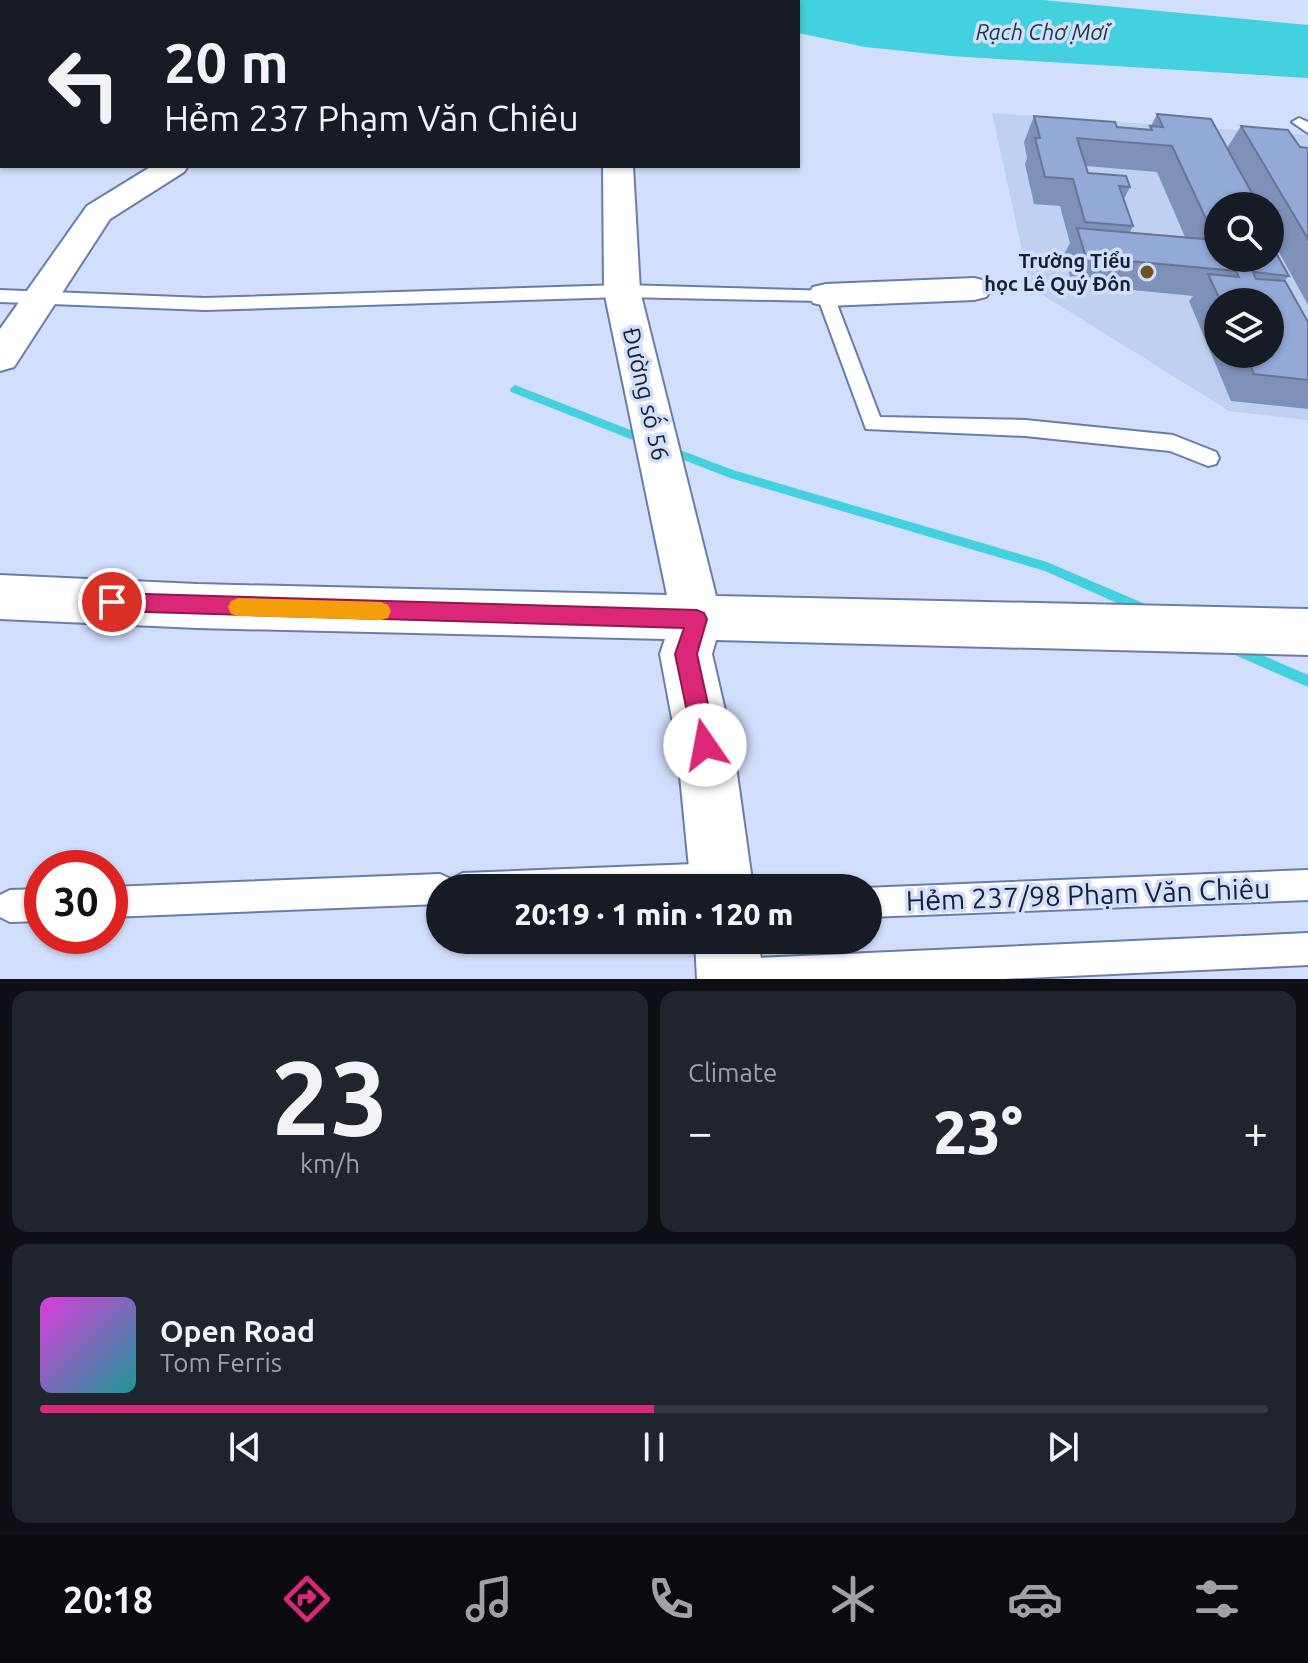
<!DOCTYPE html>
<html lang="en">
<head>
<meta charset="utf-8">
<style>
  body { margin:0; font-family:Ubuntu,sans-serif; background:#20242c; color:#f1f3f6; height:100vh; display:flex; flex-direction:column; font-size:30px; white-space:nowrap }
  * { box-sizing:border-box; margin:0 }
  p { font-size:26px; color:#9ea1a6 }
  .icon { flex:none; width:44px; height:44px; fill:none; stroke:currentColor; stroke-width:2; stroke-linecap:round; stroke-linejoin:round }
  .map { position:relative; height:979px; overflow:hidden }
  .side { display:flex; flex-direction:column; gap:12px; padding:12px; background:#0d0f14; flex:1 }
  .side>* { flex:none }
  .hud { position:absolute; left:0px; top:0px; width:800px; height:168px; box-shadow:0 2px 6px #0004; background:#171b24; color:#f1f3f6; overflow:hidden }
  .controls { position:absolute; left:1204px; top:192px; display:grid; gap:16px }
  .controls a { display:grid; place-items:center; width:80px; height:80px; border-radius:50%; background:#171b24; box-shadow:0 2px 6px #0004; font-size:40px }
  .speed { position:absolute; left:24px; top:850px; display:flex; gap:16px; font-size:40px; font-weight:700; text-align:center }
  .speed>* { display:grid; place-content:center; width:104px; height:104px; border-radius:50%; background:#171b24; box-shadow:0 2px 6px #0004; line-height:1 }
  .speed .limit { border:12px solid #d22; background:#fff; color:#111 }
  .pin { position:absolute; display:grid; place-items:center; width:68px; height:68px; color:#fff; margin:-34px; border:4px solid #fff; border-radius:50%; box-shadow:0 2px 8px #0007 }
  .me { position:absolute; width:88px; margin:-44px; rotate:348deg; stroke-linejoin:round; filter:drop-shadow(0 0 6px #0008) }
  .turn { display:flex; align-items:center; gap:28px; height:168px; padding:0 32px; font-size:36px }
  .turn .icon { width:104px; height:104px; stroke-width:2.5 }
  .turn b { display:block; font-size:56px; line-height:68px }
  .big { font-size:60px; font-weight:800; line-height:1.1 }
  .side .card { flex:1; display:flex; flex-direction:column; justify-content:center; gap:12px; min-width:0; padding:0 28px; border-radius:16px; background:#20242c }
  .side .dial { align-items:center; gap:0 }
  .dial b { font-size:104px; line-height:1 }
  .song { display:flex; align-items:center; gap:24px }
  .cover { width:96px; height:96px; border-radius:12px; background:linear-gradient(135deg,hsl(300 70% 55%),hsl(180 70% 35%)) }
  .played { height:8px; border-radius:4px; background:linear-gradient(90deg,#db2777 50%,#363941 50%) }
  .keys { display:flex; justify-content:space-around; direction:ltr }
  .heat { display:flex; justify-content:space-between; align-items:center; font-size:44px; direction:ltr }
  .side .tiles { flex:1; display:grid; gap:12px; grid-template-columns:1fr 1fr }
  .card:last-child { grid-column:span 2 }
  .trip { position:absolute; left:426px; top:874px; width:456px; height:80px; border-radius:40px; background:#171b24; box-shadow:0 2px 6px #0004; font-weight:800; line-height:80px; text-align:center }
  .dock { display:flex; height:128px; justify-content:space-around; align-items:center; background:#090b0e; color:#9ea1a6 }
  .dock .icon { width:56px; height:56px }
  .dock .current { color:#db2777 }
  .dock b { font-size:36px; color:#f1f3f6 }
  .map>svg:first-child { display:block }
  .built { fill:#c0d0f0; fill-rule:evenodd }
  .water { fill:#43d0df }
  .lines { fill:none; stroke-linecap:round; stroke-linejoin:round }
  .stream { fill:#43d0df; fill-rule:evenodd }
  .service-casing { stroke:#697da9; stroke-width:4 }
  .minor-casing { stroke:#697da9; stroke-width:4 }
  .service { fill:#fff; fill-rule:evenodd }
  .minor { fill:#fff; fill-rule:evenodd }
  .wall { fill:#7e91b9; fill-rule:evenodd }
  .shaded-wall { fill:#677696 }
  .building { fill:#93a9d7; stroke:#677696; stroke-width:2 }
  .route { fill:#db2777; stroke:#8e194d; stroke-width:2 }
  .slow { fill:#f59e0b }
  .poi-dot { fill:#6b5524; stroke:#d2dffc; stroke-width:3 }
  .labels { text-anchor:middle; dominant-baseline:central; stroke-width:7; stroke-linejoin:round; paint-order:stroke }
  .far-poi-label { font-size:20px; font-weight:bold; fill:#192032; stroke:#d2dffc; text-anchor:end }
  .far-water-label { font-size:22px; font-style:italic; fill:#1a373a; stroke:#d2dffc }
  .street-label { font-size:24px; fill:#192032; stroke:#d2dffc }
  .near-street-label { font-size:28px; fill:#192032; stroke:#d2dffc }
</style>
</head>
<body>
<div class="map">
<svg width="1308" height="979" viewBox="0 0 1308 979">
  <rect width="100%" height="100%" fill="#d2dffc"/>
  <path class="built" d="M992,113L1308,135V420L1229,411L1030,287ZM1218,206H1270V258H1218ZM1218,302H1270V354H1218Z"/>
  <path class="water" d="M702,0H1043L1308,25V78L951,56L865,47L798,33V2Z"/>
  <g class="lines">
    <path class="stream" d="M515,385L651,438L652,441L651,444H643L511,392L510,389Z
      M667,445L733,470L1047,562L1150,606L1152,610L1150,614L1146,616L1045,571L730,478L663,452L662,449Z
      M1232,642L1308,675V687L1228,652L1226,648L1228,644Z"/>
    <g class="service-casing">
      <path id="service" d="M0,98H2L0,107Z
        M1299,118L1308,122V133L1292,122Z
        M622,285L832,291L880,417L1025,420L1173,435L1216,452L1219,458L1216,464L1208,466L1170,451L1025,436L866,429L819,301L622,297L205,310L0,302V290L205,298Z
        M720,863L731,867L735,878L731,888H440V904L110,917V887L440,874L451,879L463,873Z
        M1308,870V900L868,917V888H864Z
        M42,889V921L10,922L0,917V895L10,890Z
        M1308,933V965L1003,979H720L719,975L723,963L735,959Z"/>
    </g>
    <g class="minor-casing">
      <path id="minor" d="M609,0H632V1L610,2Z
        M152,166H188L184,172L110,219L14,367L0,371V329L87,206Z
        M603,166H633L640,291L716,596L1308,609V655L716,640L712,654L733,745L753,888H691L677,745L660,654L665,639L197,628L0,619V575L197,584L667,595L604,291Z
        M974,278L986,281L992,289L986,297L974,300L826,306L813,303L808,295L813,287L826,284Z
        M695,940H759L763,979H697Z"/>
    </g>
    <use href="#service" class="service"/>
    <use href="#minor" class="minor"/>
  </g>
  <path class="wall" d="M202,0H378V2H198Z
    M1157,114L1227,148L1241,126L1300,147L1308,148V305L1270,236V206H1218V258L1289,276L1284,281L1308,322V409L1231,401L1189,301L1193,296L1072,284L1064,254L1070,243L1060,206L1034,204L1025,164L1027,158L1024,142L1034,116L1117,127L1149,130ZM1086,166L1157,172L1185,237L1130,232L1133,226L1124,199L1130,187L1088,173ZM1218,302H1270V354H1218Z"/>
  <path class="shaded-wall" d="M288,0H322L323,2H289Z
    M333,0H352V2H334Z
    M356,0H378V2H357Z"/>
  <path class="building" d="M202,0L220,2L223,0H290L299,2H198Z
    M1157,114L1211,119L1259,206H1218V258H1270V244H1271L1289,276L1253,272L1256,279L1285,281L1308,322V380L1254,374L1245,354H1270V302H1221L1208,274L1239,277L1236,271L1086,257L1077,228L1216,240L1172,146L1077,138L1088,173L1126,176L1130,187L1119,186L1133,226L1085,222L1073,179L1045,177L1035,138H1040L1034,116L1115,122L1117,127L1152,130L1150,126L1163,127Z
    M1241,126L1288,130L1300,147L1308,148V239Z"/>
  <path class="route" d="M112,593L697,610L704,613L707,619L697,654L717,745L713,753L705,756L697,753L694,745L675,654L684,628L112,611L105,609L102,602L105,596Z"/>
  <path class="slow" d="M238,598L381,602L388,605L391,611L388,618L381,620L238,616L231,614L228,607L231,601Z"/>
  <circle class="poi-dot" cx="1147" cy="272" r="8"/>
  <g class="labels">
    <g class="far-poi-label">
      <text x="1131" y="260">Trường Tiểu<tspan x="1131" dy="23">học Lê Quý Đôn</tspan></text>
    </g>
    <g class="far-water-label">
      <text x="1042" y="31">Rạch Chợ Mới</text>
    </g>
    <g class="street-label">
      <text transform="translate(646 394) rotate(77)">Đường số 56</text>
    </g>
    <g class="near-street-label">
      <text transform="translate(1088 894) rotate(-2)">Hẻm 237/98 Phạm Văn Chiêu</text>
    </g>
  </g>
</svg>
<div class="controls">
<a><svg class="icon" aria-label="search" viewBox="0 0 24 24"><circle cx="10" cy="10" r="6"/><path d="M15 15l6 6"/></svg></a>
<a><svg class="icon" aria-label="layers" viewBox="0 0 24 24"><path d="M12 4l9 5-9 5-9-5zM3 14l9 5 9-5"/></svg></a>
</div>
<div class="speed"><div class="limit">30</div></div>
<div class="pin" style="left:112px;top:602px;background:#d93025"><svg class="icon" aria-label="arrive" viewBox="0 0 24 24"><path d="M6 21V4h12l-3 4 3 4H6"/></svg></div>
<svg class="me" style="left:705px;top:745px" viewBox="-20 -20 40 40"><circle r="19" fill="#fff"/><path d="M0-13L10 11 0 6-10 11z" fill="#db2777"/></svg>
<div class="trip">20:19 · 1 min · 120 m</div>
<div class="hud">
<div class="turn"><svg class="icon" aria-label="left" viewBox="0 0 24 24"><path d="M17 20v-9H6M10 6l-5 5 5 5"/></svg><div><b>20 m</b>Hẻm 237 Phạm Văn Chiêu</div></div>
</div>
</div>
<section class="side">
<div class="tiles">
<div class="card dial"><b>23</b><p>km/h</p></div>
<div class="card"><p>Climate</p>
<div class="heat"><a>−</a><b class="big">23°</b><a>+</a></div>
</div>
<div class="card">
<div class="song"><i class="cover"></i><div><b>Open Road</b><p>Tom Ferris</p></div></div>
<div class="played"></div>
<div class="keys"><svg class="icon" aria-label="previous" viewBox="0 0 24 24"><path d="M18 5L8 12l10 7zM5 5v14"/></svg><svg class="icon" aria-label="pause" viewBox="0 0 24 24"><path d="M8 5v14M16 5v14"/></svg><svg class="icon" aria-label="next" viewBox="0 0 24 24"><path d="M6 5l10 7-10 7zM19 5v14"/></svg></div>
</div>
</div>
</section>
<nav class="dock">
<b>20:18</b>
<svg class="icon current" aria-label="directions" viewBox="0 0 24 24"><path d="M12 3l9 9-9 9-9-9zM9 14v-3h6M13 9l2 2-2 2"/></svg>
<svg class="icon" aria-label="music" viewBox="0 0 24 24"><path d="M9 18V5l10-2v13"/><circle cx="6" cy="18" r="3"/><circle cx="16" cy="16" r="3"/></svg>
<svg class="icon" aria-label="phone" viewBox="0 0 24 24"><path d="M5 4h4l2 5-3 2q2 4 5 5l2-3 5 2v4C11 20 4 13 5 4z"/></svg>
<svg class="icon" aria-label="climate" viewBox="0 0 24 24"><path d="M12 3v18M4 7l16 10M4 17L20 7"/></svg>
<svg class="icon" aria-label="car" viewBox="0 0 24 24"><path d="M5 17H2v-5l4-1 3-4h7l3 4 3 1v5h-3M9 17h6M6 11h13"/><circle cx="7" cy="17" r="2"/><circle cx="17" cy="17" r="2"/></svg>
<svg class="icon" aria-label="filters" viewBox="0 0 24 24"><path d="M4 7h16M4 17h16"/><circle cx="9" cy="7" r="2"/><circle cx="15" cy="17" r="2"/></svg>
</nav>
</body>
</html>
